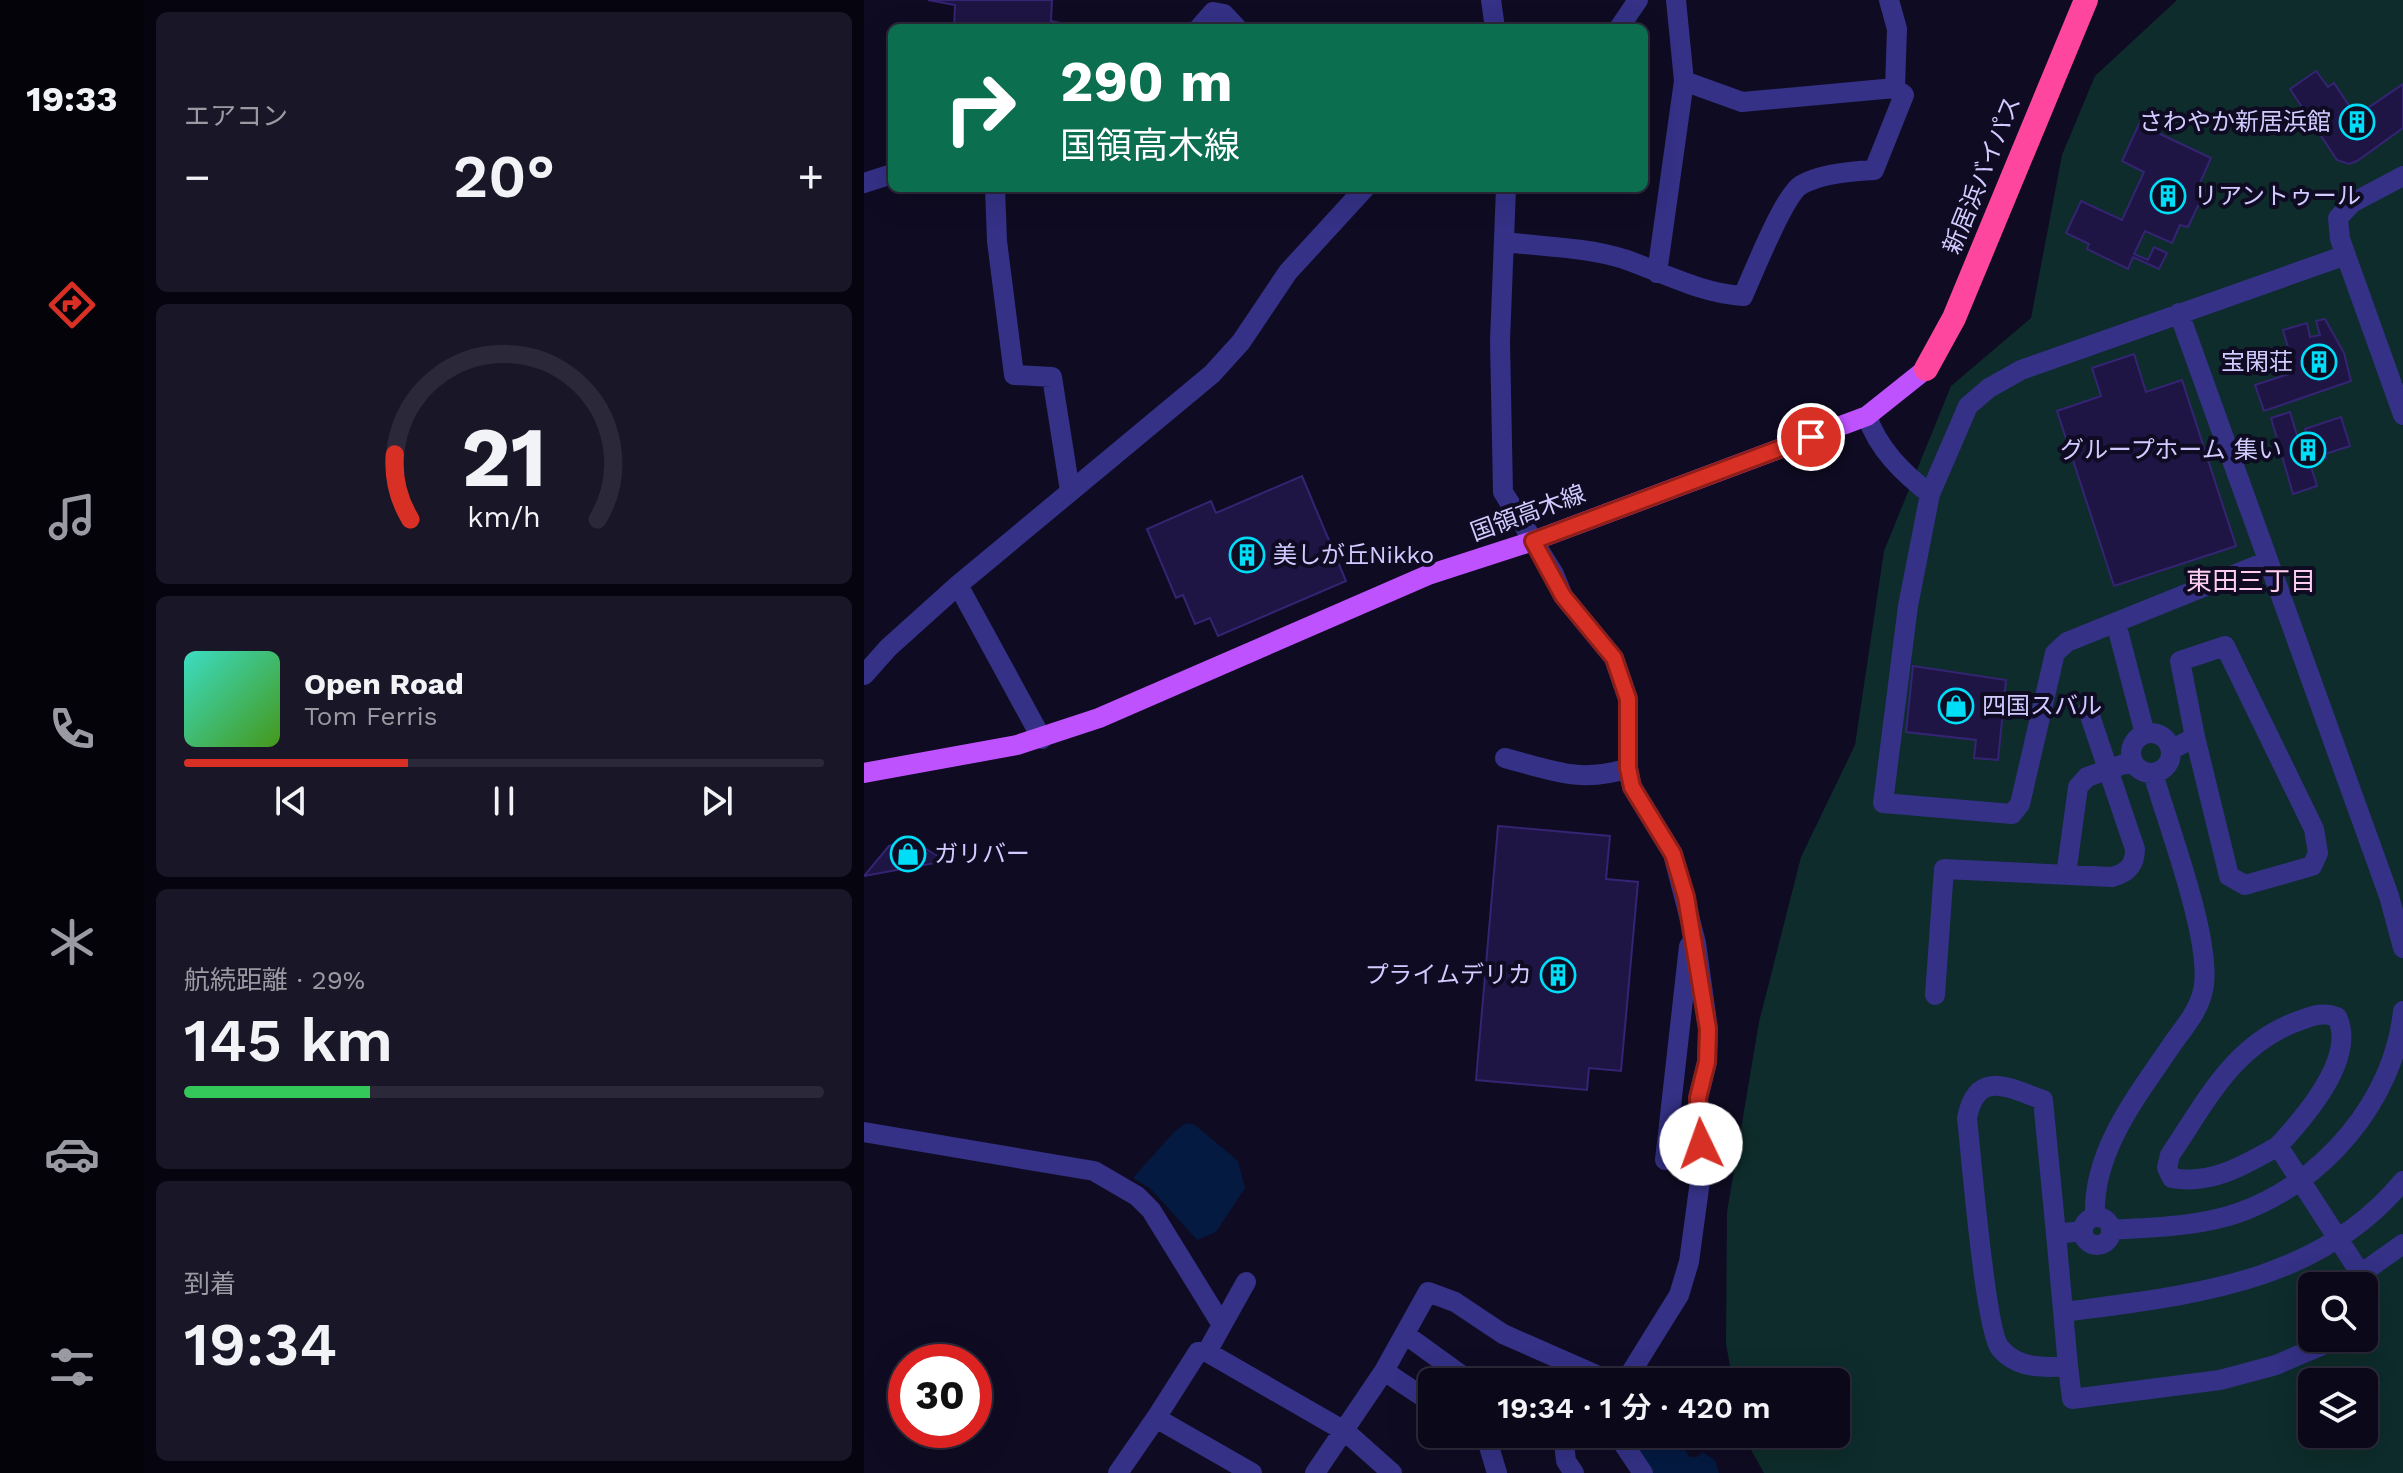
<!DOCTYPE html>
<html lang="ja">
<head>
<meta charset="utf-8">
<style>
  body { margin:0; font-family:"Work Sans","Noto Sans JP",sans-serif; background:#191627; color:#f1f3f6; height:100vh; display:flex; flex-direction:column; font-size:30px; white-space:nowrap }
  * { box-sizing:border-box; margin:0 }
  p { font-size:26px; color:#9a9aa2 }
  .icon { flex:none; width:44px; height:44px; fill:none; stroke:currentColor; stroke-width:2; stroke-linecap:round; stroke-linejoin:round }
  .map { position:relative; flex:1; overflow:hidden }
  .sheet { display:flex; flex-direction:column; gap:12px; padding:12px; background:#06040e; width:720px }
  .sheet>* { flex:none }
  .guide { position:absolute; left:24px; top:24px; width:760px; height:168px; border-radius:12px; box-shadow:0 8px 32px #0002,0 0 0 2px #2b2939; background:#0b6e4f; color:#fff; overflow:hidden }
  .tools { position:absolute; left:1434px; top:1272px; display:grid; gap:16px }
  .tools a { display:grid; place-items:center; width:80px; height:80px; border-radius:12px; background:#0b081a; box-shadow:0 8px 32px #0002,0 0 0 2px #2b2939; font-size:40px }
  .speed { position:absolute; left:24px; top:1344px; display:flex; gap:16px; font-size:40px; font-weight:700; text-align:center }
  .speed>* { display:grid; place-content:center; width:104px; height:104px; border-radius:50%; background:#0b081a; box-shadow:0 8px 32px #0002,0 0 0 2px #2b2939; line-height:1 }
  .speed .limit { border:12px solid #d22; background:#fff; color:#111 }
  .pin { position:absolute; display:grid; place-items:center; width:68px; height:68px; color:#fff; margin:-34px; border:4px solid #fff; border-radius:50%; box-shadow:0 2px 8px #0007 }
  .me { position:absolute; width:88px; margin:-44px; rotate:357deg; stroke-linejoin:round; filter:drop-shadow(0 0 6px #0008) }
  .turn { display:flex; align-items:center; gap:28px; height:168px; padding:0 40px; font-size:36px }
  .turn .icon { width:104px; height:104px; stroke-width:2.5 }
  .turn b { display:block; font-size:56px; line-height:68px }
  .big { font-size:60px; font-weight:600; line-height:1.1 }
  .sheet .widget { flex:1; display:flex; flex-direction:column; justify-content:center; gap:12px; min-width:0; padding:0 28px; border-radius:12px; background:#191627 }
  .sheet .dial { align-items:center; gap:0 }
  .dial svg { height:208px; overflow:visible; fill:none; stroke:#2b2939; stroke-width:7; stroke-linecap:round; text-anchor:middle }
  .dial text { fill:#f1f3f6; stroke:none }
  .song { display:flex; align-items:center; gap:24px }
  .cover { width:96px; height:96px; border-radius:12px; background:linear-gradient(135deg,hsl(170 70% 55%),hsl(100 70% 35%)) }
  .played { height:8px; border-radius:4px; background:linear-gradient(90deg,#d93025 35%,#2b2939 35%) }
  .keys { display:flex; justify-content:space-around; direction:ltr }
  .heat { display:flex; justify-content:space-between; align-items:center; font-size:44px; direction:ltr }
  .charge { height:12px; border-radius:6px; background:linear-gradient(90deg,#34c759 29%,#2b2939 0) }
  .trip { position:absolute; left:554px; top:1368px; width:432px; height:80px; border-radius:12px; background:#0b081a; box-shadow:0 8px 32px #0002,0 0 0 2px #2b2939; font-weight:600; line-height:80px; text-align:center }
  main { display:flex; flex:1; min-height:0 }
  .tabs { display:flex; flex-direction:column; width:144px; justify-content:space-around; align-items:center; background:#04030a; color:#9a9aa2 }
  .tabs .icon { width:56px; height:56px }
  .tabs .selected { color:#d93025 }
  .tabs b { font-size:36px; color:#f1f3f6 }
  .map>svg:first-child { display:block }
  .green { fill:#0d2c2b; fill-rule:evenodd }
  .water { fill:#041a41 }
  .building { fill:#1f1544; stroke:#342473; stroke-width:2 }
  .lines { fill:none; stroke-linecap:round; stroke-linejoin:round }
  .minor { stroke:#343186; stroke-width:20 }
  .major { stroke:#bf52ff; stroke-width:20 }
  .highway { stroke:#ff469e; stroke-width:24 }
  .route-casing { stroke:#8d1f18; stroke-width:20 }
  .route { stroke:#d93025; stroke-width:14 }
  .labels { text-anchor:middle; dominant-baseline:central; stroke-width:8; stroke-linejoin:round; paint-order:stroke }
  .poi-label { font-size:24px; fill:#d1cbff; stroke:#0f0b22; text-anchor:end }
  .street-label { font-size:24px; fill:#d1cbff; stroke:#0f0b22 }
  .neighbourhood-label { font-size:26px; fill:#ffcded; stroke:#0f0b22 }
</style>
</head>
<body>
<main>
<nav class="tabs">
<b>19:33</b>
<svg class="icon selected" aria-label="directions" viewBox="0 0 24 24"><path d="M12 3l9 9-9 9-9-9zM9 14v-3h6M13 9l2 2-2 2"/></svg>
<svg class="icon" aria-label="music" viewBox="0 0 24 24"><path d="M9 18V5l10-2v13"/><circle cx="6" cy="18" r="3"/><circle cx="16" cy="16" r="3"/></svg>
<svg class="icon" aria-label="phone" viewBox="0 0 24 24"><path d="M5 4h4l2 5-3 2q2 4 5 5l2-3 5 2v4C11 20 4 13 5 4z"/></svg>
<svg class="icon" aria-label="climate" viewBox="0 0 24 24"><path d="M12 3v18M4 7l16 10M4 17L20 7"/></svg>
<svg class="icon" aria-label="car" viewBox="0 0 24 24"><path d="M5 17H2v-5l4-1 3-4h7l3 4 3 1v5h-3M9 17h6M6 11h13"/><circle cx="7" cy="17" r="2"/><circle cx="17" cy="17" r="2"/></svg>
<svg class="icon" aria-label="filters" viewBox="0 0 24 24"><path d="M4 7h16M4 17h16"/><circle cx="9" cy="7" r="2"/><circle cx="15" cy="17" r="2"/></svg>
</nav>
<section class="sheet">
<div class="widget"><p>エアコン</p>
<div class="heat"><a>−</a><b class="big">20°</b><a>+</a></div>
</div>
<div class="widget dial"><svg viewBox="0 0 100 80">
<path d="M14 69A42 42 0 1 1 86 69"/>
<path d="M14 69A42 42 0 0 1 8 44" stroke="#d93025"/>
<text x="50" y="56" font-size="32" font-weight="700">21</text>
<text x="50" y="72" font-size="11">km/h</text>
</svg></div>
<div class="widget">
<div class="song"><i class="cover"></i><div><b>Open Road</b><p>Tom Ferris</p></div></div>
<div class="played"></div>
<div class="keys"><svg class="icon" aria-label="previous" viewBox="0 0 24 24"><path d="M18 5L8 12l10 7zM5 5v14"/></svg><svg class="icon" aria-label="pause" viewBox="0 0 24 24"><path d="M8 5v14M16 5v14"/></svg><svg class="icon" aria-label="next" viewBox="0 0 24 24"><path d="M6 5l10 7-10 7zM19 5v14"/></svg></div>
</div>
<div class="widget"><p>航続距離 · 29%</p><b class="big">145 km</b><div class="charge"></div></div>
<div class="widget"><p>到着</p><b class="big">19:34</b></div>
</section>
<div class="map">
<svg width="1539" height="1473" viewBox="0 0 1539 1473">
  <rect width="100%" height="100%" fill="#0f0b22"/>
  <path class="green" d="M1313,0H1539V1473H900L878,1434H972V1382H869L862,1344L863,1212L895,1022L937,857L991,745L1020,551L1087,386L1167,318L1198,155L1231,76ZM1448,1286H1500V1338H1448ZM1448,1382H1500V1434H1448Z"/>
  <path class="water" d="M322,1123L331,1125L374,1161L381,1188L352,1232L333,1240L287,1189L269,1178L311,1131Z
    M766,1434H809L826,1457H833L838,1452L851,1460L855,1473H787L776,1459Z"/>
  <path class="building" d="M64,0H188L187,21L197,23L196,28H90L91,5Z
    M1452,71L1464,87L1470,83L1492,116L1539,84V128L1493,161L1485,164L1473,160L1426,89Z
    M1275,124L1347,158L1334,187L1341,191L1324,227L1316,225L1308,243L1281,231L1270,254L1284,260L1290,247L1303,253L1295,269L1269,257L1264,269L1223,249L1225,244L1202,233L1217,201L1258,220L1280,172L1258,161Z
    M1461,319L1480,353L1487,381L1400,411L1391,385L1431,372L1419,330L1443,323L1446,337L1456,335L1452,321Z
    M1270,354L1282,392L1318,380L1372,546L1250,586L1193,411L1237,396L1228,368Z
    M1426,412L1435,442L1444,439L1441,429L1477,417L1486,446L1461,454L1462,458L1449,463L1447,456L1444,457L1453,486L1429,494L1407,418Z
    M438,476L482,581L354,636L346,618L331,624L319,595L312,598L283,529L347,501L352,513Z
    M1049,666L1142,680L1134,760L1110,758L1112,740L1042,732Z
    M634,826L746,836L742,879L774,882L757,1071L725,1068L723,1090L612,1080Z
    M47,840L82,861L0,876L25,846Z"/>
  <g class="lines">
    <path class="minor" d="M627,0L631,28
      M1025,0L1033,29L1031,88
      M335,28L349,12L360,14L373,28
      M755,28L774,0
      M1539,176L1488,203L1474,218L1476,239L1539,415
      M0,183L28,174
      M131,188L133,241L150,375L188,377L206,491
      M642,188L636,341L639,492L690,574L699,596L750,658L764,699V768L768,787L809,854L832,943L844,1029L843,1062L834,1098L838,1166L825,1262L815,1295L761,1382
      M641,242C680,247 722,247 760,259C800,273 836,293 879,296C889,274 920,195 937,185C956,174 988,171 1010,170L1040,95L1031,88L878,102L820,81
      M793,273L820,81L812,0
      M1315,313L1525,896L1539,948
      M1003,416C1014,449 1039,473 1066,494
      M1404,561L1203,642L1191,653L1156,804L1148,814L1019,803L1044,606L1066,494L1104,406L1125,388L1157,370L1482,255
      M94,585L178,739
      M1252,623L1281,734
      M0,675L24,648L94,585L348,374L377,342L424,272L501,188
      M1267 753a20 20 0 1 1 40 0a20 20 0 1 1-40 0Z
      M1307,750L1331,737L1316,661L1361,646L1450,829L1454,853L1448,866L1381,885L1365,876L1331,737
      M641,758C686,770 718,784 764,768
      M1202,875L1214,787L1223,777L1269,761
      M1071,995L1080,869L1248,877C1264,873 1271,865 1271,849L1224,710
      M0,1132L230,1171L273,1196L287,1210L358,1325L382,1282
      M1414,1146C1440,1118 1493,1058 1473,1017C1460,1012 1450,1015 1437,1020C1370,1043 1344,1099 1306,1155L1303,1168L1308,1178C1347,1185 1381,1165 1414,1146L1504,1285L1506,1295L1500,1307
      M801,1160L825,946
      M1231,1217C1228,1151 1274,1095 1309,1043C1322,1025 1337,1008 1340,985C1346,934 1304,826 1289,773
      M1219 1231a14 14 0 1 1 28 0a14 14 0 1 1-28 0Z
      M1247,1230C1289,1227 1333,1227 1374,1213C1458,1184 1530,1101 1539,1011
      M1192,1234L1179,1100C1145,1088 1113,1068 1103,1118C1107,1153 1121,1330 1136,1348C1153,1369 1181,1368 1204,1366L1208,1399L1356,1380L1412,1365L1475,1338
      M1498,1273L1539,1244
      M1201,1312C1324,1295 1453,1285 1539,1181
      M358,1325L343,1352L482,1432L528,1473
      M542,1335L607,1382
      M343,1352H334L292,1418L388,1473
      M1204,1366L1192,1234L1219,1231
      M520,1371L568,1403
      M614,1434L623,1440L633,1473
      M699,1434L702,1461L710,1473
      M758,1434L760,1445L779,1473
      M254,1473L292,1418
      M451,1473L520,1371L564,1292L591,1302L639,1334L748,1382"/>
    <path class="major" d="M0,773L153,745L235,718L564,575L669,541L1003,416L1062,369"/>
    <path class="highway" d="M1062,369L1090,318L1222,0"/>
  </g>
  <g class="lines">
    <g class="route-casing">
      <path id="route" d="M837,1144L834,1098L843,1062L844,1029L822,897L809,854L768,787L764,768V699L750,658L699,596L669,541L947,437"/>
    </g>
    <use href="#route" class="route"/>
  </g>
  <defs>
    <g id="building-ring" transform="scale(1.8)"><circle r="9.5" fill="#0f0b22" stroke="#00ddf6" stroke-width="1.5"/><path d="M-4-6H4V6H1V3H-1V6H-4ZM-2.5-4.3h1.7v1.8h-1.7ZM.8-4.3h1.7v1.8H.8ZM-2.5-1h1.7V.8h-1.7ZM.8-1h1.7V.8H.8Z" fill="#00ddf6"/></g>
    <g id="shop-ring" transform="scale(1.8)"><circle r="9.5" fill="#0f0b22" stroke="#00ddf6" stroke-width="1.5"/><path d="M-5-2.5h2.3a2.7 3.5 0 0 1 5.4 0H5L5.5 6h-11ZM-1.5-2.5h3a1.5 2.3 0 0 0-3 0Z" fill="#00ddf6"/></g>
  </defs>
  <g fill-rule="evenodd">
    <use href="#building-ring" x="1493" y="122"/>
    <use href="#building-ring" x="1304" y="196"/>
    <use href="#building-ring" x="1455" y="362"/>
    <use href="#building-ring" x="1444" y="450"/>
    <use href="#building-ring" x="383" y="555"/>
    <use href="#shop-ring" x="1092" y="706"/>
    <use href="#shop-ring" x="44" y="854"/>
    <use href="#building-ring" x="694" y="975"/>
  </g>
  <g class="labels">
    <g class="poi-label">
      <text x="1467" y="122">さわやか新居浜館</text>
      <text x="1330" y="196" text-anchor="start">リアントゥール</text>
      <text x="1429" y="362">宝閑荘</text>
      <text x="1418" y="450">グループホーム 集い</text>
      <text x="409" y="555" text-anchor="start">美しが丘Nikko</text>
      <text x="1118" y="706" text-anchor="start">四国スバル</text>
      <text x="70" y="854" text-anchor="start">ガリバー</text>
      <text x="668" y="975">プライムデリカ</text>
    </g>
    <g class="street-label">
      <text transform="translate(1118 175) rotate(-68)">新居浜バイパス</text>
      <text transform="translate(664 513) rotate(-20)">国領高木線</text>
    </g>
    <g class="neighbourhood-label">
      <text x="1387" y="581">東田三丁目</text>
    </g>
  </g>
</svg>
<div class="tools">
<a><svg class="icon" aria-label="search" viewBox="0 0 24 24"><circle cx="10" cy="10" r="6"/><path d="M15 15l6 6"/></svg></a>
<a><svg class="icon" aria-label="layers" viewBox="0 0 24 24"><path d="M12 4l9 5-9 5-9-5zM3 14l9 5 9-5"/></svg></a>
</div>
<div class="speed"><div class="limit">30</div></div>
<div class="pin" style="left:947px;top:437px;background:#d93025"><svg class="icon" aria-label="arrive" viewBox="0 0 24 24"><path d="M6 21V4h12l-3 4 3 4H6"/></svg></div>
<svg class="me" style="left:837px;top:1144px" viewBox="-20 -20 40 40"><circle r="19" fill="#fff"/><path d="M0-13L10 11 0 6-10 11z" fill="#d93025"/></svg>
<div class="trip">19:34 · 1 分 · 420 m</div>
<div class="guide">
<div class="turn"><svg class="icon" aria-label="right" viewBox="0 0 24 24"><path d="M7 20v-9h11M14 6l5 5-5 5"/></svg><div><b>290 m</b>国領高木線</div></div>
</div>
</div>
</main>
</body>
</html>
